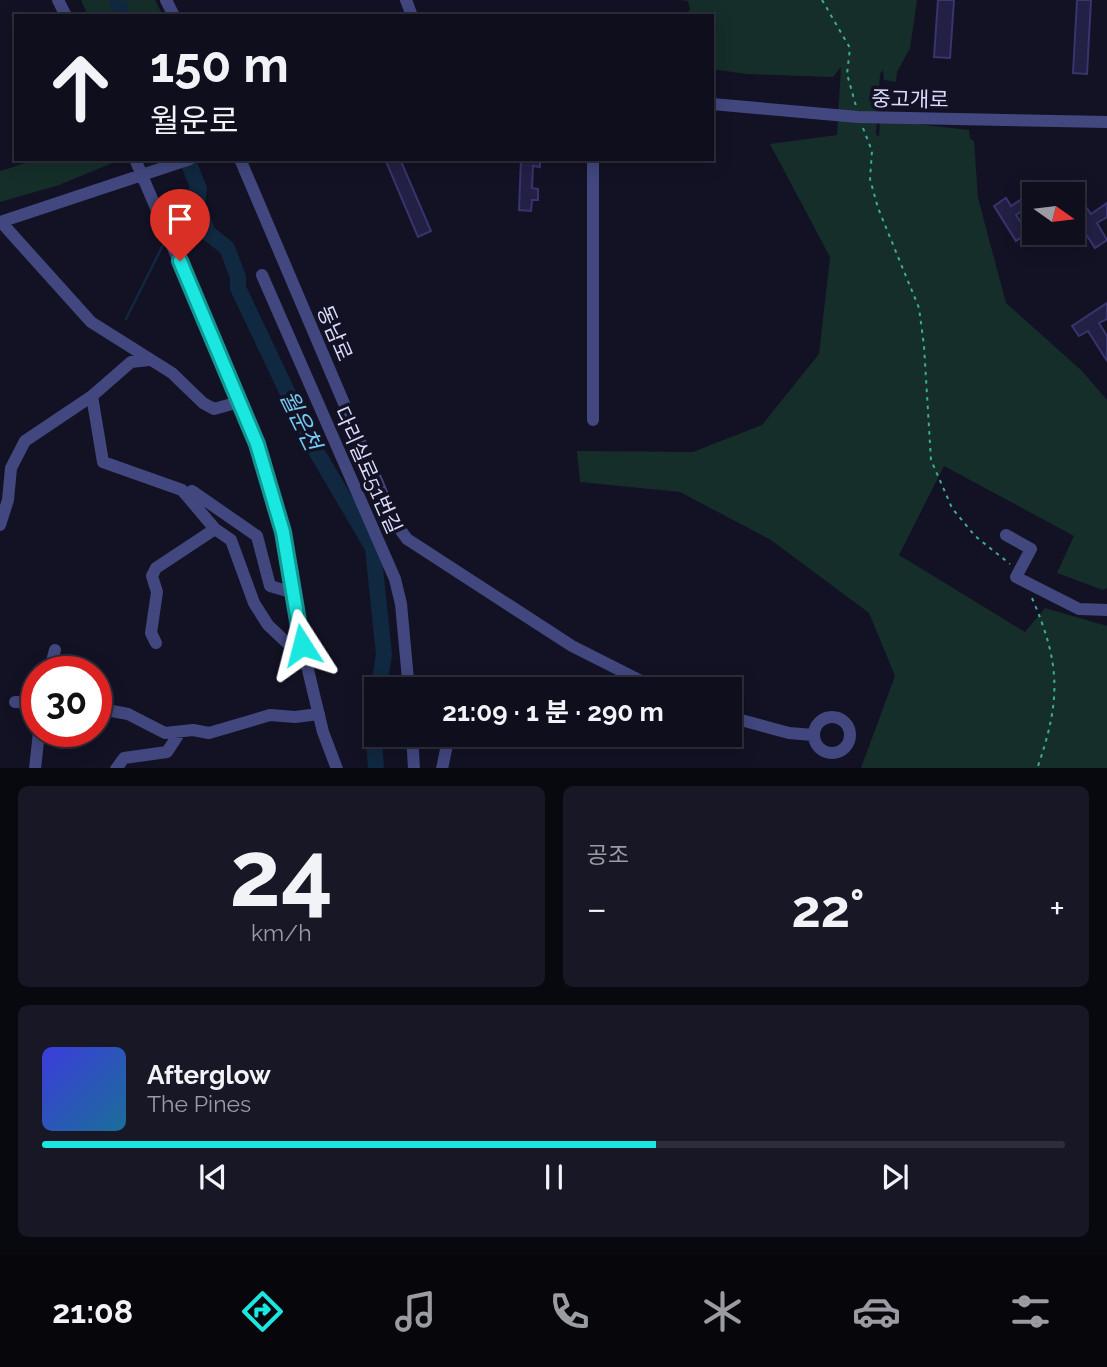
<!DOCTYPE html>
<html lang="ko">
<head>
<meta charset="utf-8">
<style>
  body { margin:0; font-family:Raleway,"Noto Sans KR",sans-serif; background:#171725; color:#f1f3f6; height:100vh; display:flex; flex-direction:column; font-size:26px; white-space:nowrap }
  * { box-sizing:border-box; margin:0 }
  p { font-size:23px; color:#9b9ca3 }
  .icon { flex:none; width:38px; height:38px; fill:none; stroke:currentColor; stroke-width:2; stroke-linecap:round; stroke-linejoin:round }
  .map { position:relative; height:768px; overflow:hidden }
  .details { display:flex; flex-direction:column; gap:18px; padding:18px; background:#08080f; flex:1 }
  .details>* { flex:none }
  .guide { position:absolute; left:14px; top:14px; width:700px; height:147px; border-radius:0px; box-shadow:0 4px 18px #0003,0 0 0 2px #2e2e3b; background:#0e0e1c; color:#f1f3f6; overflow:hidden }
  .needle { width:46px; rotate:104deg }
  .buttons { position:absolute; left:1022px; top:182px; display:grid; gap:14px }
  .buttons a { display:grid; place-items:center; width:63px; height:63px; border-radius:0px; background:#0e0e1c; box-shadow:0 4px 18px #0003,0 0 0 2px #2e2e3b; font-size:35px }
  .speed { position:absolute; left:21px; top:656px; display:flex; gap:14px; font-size:35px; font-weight:700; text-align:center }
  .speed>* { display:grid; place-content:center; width:91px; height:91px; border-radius:50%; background:#0e0e1c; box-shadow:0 4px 18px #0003,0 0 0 2px #2e2e3b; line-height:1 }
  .speed .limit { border:10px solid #d22; background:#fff; color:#111 }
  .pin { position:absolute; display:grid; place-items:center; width:60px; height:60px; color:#fff; margin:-72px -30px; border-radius:50% 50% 50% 0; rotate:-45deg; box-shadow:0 0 7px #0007 }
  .pin .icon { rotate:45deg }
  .me { position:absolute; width:77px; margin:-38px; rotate:351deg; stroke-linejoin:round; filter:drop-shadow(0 0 5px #0008) }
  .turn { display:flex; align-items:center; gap:24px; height:147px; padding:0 21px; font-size:32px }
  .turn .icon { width:91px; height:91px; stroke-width:2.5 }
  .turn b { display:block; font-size:49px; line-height:60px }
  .big { font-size:52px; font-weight:700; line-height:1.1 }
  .details .widget { flex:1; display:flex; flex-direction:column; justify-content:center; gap:10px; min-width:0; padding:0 24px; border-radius:10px; background:#171725 }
  .details .dial { align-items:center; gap:0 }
  .dial b { font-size:91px; line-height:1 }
  .song { display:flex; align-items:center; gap:21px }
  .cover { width:84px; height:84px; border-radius:10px; background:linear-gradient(135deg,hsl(240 70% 55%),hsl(200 70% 35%)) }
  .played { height:7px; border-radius:4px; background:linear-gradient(90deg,#1ae7e0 60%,#2e2e3b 60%) }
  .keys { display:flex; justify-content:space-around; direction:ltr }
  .heat { display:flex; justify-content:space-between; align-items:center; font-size:38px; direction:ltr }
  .details .tiles { flex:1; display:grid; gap:18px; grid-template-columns:1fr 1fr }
  .widget:last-child { grid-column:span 2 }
  .trip { position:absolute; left:364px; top:677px; width:378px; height:70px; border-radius:0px; background:#0e0e1c; box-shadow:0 4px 18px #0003,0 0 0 2px #2e2e3b; font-weight:700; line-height:70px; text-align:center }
  .tab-bar { display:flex; height:112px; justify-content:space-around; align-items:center; background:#06060b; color:#9b9ca3 }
  .tab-bar .icon { width:49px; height:49px }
  .tab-bar .active { color:#1ae7e0 }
  .tab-bar b { font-size:32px; color:#f1f3f6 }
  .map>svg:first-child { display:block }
  .green { fill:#152e2a }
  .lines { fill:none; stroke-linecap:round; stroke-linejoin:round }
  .stream { stroke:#102840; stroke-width:2.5 }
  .river { stroke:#102840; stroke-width:16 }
  .building { fill:#222044; stroke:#38346e; stroke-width:2 }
  .path { stroke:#3dac97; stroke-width:2; stroke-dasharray:3.5 5; stroke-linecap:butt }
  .minor { stroke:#42487f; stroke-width:12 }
  .route-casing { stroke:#119692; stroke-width:18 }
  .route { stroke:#1ae7e0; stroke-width:12 }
  .labels { text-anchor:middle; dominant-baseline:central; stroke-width:7; stroke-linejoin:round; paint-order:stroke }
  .street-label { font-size:21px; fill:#dadbfb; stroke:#131225 }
  .water-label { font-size:23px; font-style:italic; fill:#73c7f0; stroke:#131225 }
</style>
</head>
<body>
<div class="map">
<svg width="1107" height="769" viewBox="0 0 1107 769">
  <rect width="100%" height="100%" fill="#131225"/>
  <path class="green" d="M81,0H155L163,16H88Z
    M680,0H917L910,48L897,72L896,82L884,80L883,70L880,74L876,134L879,137L880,120L969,130L970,138L974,141L978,198L1006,303L1082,371L1107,400V588L1103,590L1057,573L1074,536L944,466L899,555L1025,632L1045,608L1107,626V768H861L895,676L869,613L771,540L680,492L580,482L577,451L693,452L762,425L819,354L830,257L770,144L837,135L841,67L833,77L746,74L712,69V16H686L690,9L688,1Z
    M39,159H122L59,185L0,202V171Z"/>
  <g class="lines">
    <path class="stream" d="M171,229L195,178
      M126,319L165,241"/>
    <path class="river" d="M117,0L123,16
      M187,159L199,189L197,204L208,233L227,248L238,277V288L312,444L373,548L384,655L378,690
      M376,769L373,724L376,702"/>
  </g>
  <path class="building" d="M938,0H954L950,58L934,57Z
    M1077,0H1091L1087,74L1073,73Z
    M385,159H400L431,231L418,237Z
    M521,159H540V167L533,166L532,188L538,189V200H532L531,211L519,210Z
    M1048,182L1054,191L1048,194H1034V203L1016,215L1028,233L1016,241L994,206L1006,198L1011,206Z
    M1081,200L1091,214L1107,203V217L1097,223L1107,240L1095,248L1073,214V206Z
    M1107,303V319L1099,323L1107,336V361L1088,331L1079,336L1072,326Z"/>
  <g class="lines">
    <path class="path" d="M822,0L850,48L847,74L856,106
      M863,128L872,151L870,179L878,208L919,308L924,346L931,460L952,508L975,536L1010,564
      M1032,598C1061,665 1061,700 1037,769"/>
    <path class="minor" d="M58,0L66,16
      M166,0L174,16
      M406,0L412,16
      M712,104L858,117L1107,122
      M135,159L257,444L283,532L302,645L323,732L337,769
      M240,159L394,521L407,539L572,646L659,690
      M593,159V420
      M0,222L190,159
      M1,222L91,322L172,373L203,403L214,409L239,402
      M262,275L395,579L401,604L409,690
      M92,396L103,462L182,490L215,529L231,540L254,603L268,625L287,643L302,645
      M192,491L257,536L270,586L294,593
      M0,525L8,500L11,468L25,441L92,396L131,362L149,360
      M1006,535L1031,549L1016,577L1079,609L1107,610
      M156,643L151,633L157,592L152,576L156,568L215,529
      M49,672L55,650
      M15,702L37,703
      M96,708L128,714L165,733L193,730L209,733L270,715L295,717L319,714
      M814 735a18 18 0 1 1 36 0a18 18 0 1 1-36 0Z
      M730,717L789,733L813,735
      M412,735L414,769
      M35,769L39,732
      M116,769L124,758L167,752L180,732
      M442,769L449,735"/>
  </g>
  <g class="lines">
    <g class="route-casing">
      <path id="route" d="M180,261L257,444L283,532L302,645"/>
    </g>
    <use href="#route" class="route"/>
  </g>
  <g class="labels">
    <g class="street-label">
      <text transform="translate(910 99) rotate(1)">중고개로</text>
      <text transform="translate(335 333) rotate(67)">동남로</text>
      <text transform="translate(368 470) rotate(66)">다리실로51번길</text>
    </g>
    <g class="water-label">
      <text transform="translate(301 420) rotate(64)">월운천</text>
    </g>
  </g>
</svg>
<div class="buttons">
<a><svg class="needle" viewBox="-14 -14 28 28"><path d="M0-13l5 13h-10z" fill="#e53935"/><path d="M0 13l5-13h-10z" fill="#9b9ca3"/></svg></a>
</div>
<div class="speed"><div class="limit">30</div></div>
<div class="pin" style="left:180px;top:261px;background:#d93025"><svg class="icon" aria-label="arrive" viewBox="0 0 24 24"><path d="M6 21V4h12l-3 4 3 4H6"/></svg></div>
<svg class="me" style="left:302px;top:645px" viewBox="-20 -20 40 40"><path d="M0-17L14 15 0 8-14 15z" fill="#1ae7e0" stroke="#fff" stroke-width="4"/></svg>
<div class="trip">21:09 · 1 분 · 290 m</div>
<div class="guide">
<div class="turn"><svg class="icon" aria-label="ahead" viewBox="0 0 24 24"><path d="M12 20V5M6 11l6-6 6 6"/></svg><div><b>150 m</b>월운로</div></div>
</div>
</div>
<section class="details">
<div class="tiles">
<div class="widget dial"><b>24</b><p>km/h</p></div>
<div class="widget"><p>공조</p>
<div class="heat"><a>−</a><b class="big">22°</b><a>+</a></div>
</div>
<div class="widget">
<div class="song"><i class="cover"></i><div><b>Afterglow</b><p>The Pines</p></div></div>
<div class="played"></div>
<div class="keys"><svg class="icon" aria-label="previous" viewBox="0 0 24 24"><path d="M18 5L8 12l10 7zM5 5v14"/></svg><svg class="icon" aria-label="pause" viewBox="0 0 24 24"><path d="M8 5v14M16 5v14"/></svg><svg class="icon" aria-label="next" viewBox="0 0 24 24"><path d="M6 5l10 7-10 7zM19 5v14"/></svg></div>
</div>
</div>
</section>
<nav class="tab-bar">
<b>21:08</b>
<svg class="icon active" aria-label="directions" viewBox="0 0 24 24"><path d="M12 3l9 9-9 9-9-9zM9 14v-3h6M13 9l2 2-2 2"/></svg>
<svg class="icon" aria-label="music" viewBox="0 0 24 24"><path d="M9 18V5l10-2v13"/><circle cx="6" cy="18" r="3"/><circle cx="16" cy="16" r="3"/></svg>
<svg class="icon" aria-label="phone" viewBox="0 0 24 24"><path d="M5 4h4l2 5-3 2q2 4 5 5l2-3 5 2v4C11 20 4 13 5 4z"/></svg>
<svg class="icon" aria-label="climate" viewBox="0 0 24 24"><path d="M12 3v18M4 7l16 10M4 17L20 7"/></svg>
<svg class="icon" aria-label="car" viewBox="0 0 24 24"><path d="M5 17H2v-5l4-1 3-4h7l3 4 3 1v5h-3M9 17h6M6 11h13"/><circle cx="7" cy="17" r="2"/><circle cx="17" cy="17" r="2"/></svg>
<svg class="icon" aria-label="filters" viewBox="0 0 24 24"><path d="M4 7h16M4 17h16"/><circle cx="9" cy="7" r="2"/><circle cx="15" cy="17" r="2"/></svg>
</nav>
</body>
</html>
